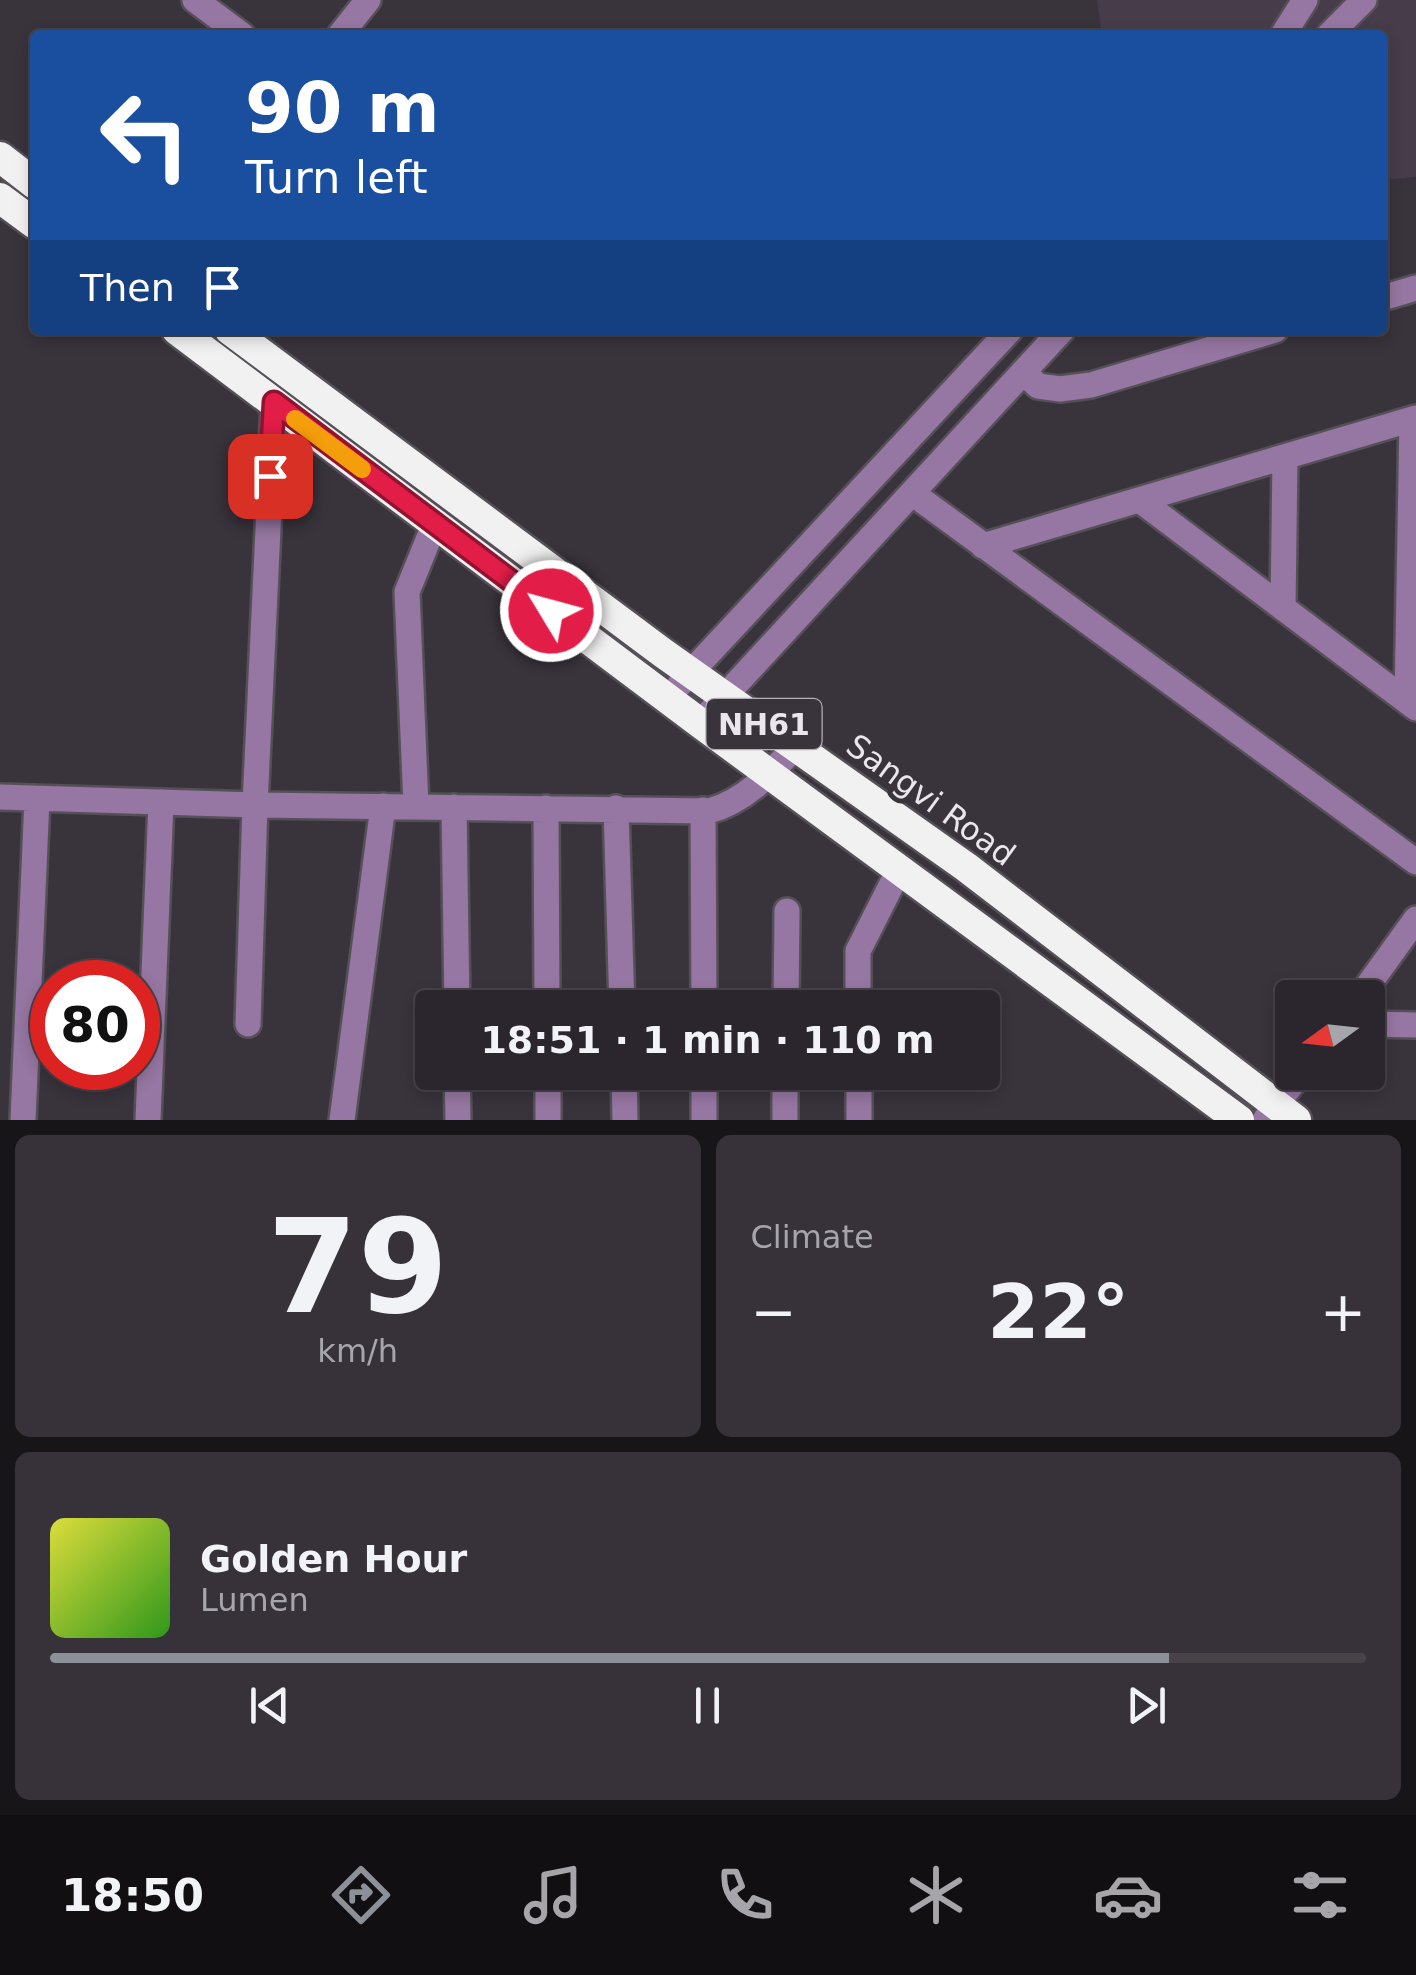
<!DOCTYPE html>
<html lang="en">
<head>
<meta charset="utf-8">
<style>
  body { margin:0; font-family:"DejaVu Sans",sans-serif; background:#373239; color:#f1f3f6; height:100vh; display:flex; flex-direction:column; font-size:38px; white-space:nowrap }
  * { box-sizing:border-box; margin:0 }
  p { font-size:32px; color:#a6a5aa }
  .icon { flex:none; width:55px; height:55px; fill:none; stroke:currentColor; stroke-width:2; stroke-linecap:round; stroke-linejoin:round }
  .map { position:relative; height:1120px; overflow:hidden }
  .sheet { display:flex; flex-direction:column; gap:15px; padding:15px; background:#181519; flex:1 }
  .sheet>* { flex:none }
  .guide { position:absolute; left:30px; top:30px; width:1358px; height:305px; border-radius:10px; box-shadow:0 5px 15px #0003,0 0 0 2px #474349; background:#1a4fa0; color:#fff; overflow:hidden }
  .needle { width:65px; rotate:255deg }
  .fabs { position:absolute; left:1275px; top:980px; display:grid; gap:20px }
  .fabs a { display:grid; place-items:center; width:110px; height:110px; border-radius:10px; background:#2b262d; box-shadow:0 5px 15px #0003,0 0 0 2px #474349; font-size:50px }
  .speed { position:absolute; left:30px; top:960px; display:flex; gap:20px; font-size:50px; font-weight:700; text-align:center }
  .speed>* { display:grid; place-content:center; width:130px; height:130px; border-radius:50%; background:#2b262d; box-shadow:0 5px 15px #0003,0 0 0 2px #474349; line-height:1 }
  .speed .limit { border:15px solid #d22; background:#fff; color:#111 }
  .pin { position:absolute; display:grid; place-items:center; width:85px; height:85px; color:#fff; margin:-42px; border-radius:20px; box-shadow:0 5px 15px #0006 }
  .me { position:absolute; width:110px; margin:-55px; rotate:307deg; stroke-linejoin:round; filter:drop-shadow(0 0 8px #0008) }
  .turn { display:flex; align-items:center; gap:35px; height:210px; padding:0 50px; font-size:45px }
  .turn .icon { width:130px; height:130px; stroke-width:2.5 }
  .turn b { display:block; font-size:70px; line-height:85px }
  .then { display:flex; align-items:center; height:95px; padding:0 50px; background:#0003; gap:20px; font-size:38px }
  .big { font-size:75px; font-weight:600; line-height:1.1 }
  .sheet .tile { flex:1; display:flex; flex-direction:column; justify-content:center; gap:15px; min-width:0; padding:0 35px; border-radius:15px; background:#373239 }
  .sheet .dial { align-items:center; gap:0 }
  .dial b { font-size:130px; line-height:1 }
  .song { display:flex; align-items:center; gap:30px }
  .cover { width:120px; height:120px; border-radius:15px; background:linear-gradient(135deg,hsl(60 70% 55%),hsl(110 70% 35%)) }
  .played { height:10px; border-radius:5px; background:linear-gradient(90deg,#8c9099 85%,#474349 85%) }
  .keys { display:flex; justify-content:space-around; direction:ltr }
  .heat { display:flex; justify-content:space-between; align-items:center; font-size:55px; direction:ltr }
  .sheet .tiles { flex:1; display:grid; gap:15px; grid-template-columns:1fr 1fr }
  .tile:last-child { grid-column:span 2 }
  .trip { position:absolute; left:415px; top:990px; width:585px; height:100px; border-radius:10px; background:#2b262d; box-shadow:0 5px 15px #0003,0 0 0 2px #474349; font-weight:600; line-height:100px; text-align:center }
  .dock { display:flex; height:160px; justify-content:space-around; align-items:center; background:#110f12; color:#a6a5aa }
  .dock .icon { width:70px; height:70px }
  .dock .selected { color:#8c9099 }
  .dock b { font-size:45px; color:#f1f3f6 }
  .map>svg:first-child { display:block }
  .built { fill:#463c4a }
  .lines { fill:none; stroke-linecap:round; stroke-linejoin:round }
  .minor-casing { stroke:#555058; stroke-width:30 }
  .highway-casing { stroke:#555058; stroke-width:35 }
  .minor { stroke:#9676a2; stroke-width:25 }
  .highway { stroke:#f1f1f1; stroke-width:30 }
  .route-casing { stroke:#92132f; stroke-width:25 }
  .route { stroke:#e11d48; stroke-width:18 }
  .slow { stroke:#f59e0b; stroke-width:18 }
  .labels { text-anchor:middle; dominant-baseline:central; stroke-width:10; stroke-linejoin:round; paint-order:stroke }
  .shield { fill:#39333c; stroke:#b6b0b7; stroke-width:2.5 }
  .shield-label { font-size:30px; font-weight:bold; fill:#ebe6ec }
  .street-label { font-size:32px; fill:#ebe6ec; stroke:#39333c }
</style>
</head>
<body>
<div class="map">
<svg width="1416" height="1120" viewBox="0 0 1416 1120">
  <rect width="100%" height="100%" fill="#39333c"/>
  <path class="built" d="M1097,0H1416V177L1383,180L1382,35H1102Z"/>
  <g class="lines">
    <g class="minor-casing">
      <path id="minor" d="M195,0L242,35
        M340,35L368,0
        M1283,35L1305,0
        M1329,35L1364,0
        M1382,298L1416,288
        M1023,372L1038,386L1060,389L1091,385L1275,330
        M912,493L1416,862
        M1141,501L1416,708
        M983,546L1416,418
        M1283,608L1285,458
        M680,684L1010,330
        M1407,701L1412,419
        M700,723L1062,330
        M0,797L255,805L709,811C744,802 771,773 795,747
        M416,806L407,592L435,523
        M454,807L457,1008
        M546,808L547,1008
        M616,808L622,1008
        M703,810L704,1008
        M1359,998L1416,919
        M786,1008L787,911
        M858,1008V951L899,870
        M248,1024L255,805L274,402
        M1368,1024L1416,1025
        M457,1072L458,1120
        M548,1072V1120
        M624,1072L625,1120
        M704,1072V1120
        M859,1072V1120
        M23,1120L37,799
        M148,1120L161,802
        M342,1120L383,806
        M785,1120V1072
        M1265,1120L1301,1072"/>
    </g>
    <g class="highway-casing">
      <path id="highway" d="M0,157L35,184
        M0,198L35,224
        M177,330L700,723L1239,1120
        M230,330L663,653L966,867L1296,1120"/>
    </g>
    <use href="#minor" class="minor"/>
    <use href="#highway" class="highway"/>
  </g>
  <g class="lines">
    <g class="route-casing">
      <path id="route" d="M270,476L274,402L551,611"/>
    </g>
    <use href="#route" class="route"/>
    <path class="slow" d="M295,419L362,469"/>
  </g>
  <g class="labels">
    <rect class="shield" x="706.5" y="699" width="115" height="50" rx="8"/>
    <g class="shield-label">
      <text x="764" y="724">NH61</text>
    </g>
    <g class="street-label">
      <text transform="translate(931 800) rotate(36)">Sangvi Road</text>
    </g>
  </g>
</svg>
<div class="fabs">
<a><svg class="needle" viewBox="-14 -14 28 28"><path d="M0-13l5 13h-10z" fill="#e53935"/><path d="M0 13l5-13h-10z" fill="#a6a5aa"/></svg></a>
</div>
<div class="speed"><div class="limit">80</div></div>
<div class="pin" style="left:270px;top:476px;background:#d93025"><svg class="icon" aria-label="arrive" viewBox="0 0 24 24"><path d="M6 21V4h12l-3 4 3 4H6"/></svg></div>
<svg class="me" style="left:551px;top:611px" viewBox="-20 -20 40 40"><circle r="17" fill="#e11d48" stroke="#fff" stroke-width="3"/><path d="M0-11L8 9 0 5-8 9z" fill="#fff"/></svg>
<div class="trip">18:51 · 1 min · 110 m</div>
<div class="guide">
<div class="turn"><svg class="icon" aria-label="left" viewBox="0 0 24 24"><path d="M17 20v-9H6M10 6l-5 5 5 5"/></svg><div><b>90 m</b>Turn left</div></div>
<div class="then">Then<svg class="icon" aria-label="arrive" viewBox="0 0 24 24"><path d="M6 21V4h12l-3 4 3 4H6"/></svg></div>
</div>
</div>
<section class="sheet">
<div class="tiles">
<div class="tile dial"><b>79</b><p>km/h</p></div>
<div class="tile"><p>Climate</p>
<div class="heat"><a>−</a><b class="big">22°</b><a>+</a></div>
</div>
<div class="tile">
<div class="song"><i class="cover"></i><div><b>Golden Hour</b><p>Lumen</p></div></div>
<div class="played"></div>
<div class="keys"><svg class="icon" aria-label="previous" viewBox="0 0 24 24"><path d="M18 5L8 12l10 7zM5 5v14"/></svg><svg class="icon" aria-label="pause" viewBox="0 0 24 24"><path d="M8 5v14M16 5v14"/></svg><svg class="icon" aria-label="next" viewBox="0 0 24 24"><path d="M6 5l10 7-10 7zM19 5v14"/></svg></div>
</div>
</div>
</section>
<nav class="dock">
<b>18:50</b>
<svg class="icon selected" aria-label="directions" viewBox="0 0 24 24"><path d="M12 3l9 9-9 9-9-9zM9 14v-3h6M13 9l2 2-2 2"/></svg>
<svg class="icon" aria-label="music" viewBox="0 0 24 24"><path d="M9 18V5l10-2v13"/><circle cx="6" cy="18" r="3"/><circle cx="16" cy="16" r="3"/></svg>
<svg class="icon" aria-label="phone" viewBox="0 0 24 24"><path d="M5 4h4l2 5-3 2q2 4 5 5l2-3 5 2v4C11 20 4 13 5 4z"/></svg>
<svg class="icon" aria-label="climate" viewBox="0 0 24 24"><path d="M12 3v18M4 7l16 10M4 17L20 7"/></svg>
<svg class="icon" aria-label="car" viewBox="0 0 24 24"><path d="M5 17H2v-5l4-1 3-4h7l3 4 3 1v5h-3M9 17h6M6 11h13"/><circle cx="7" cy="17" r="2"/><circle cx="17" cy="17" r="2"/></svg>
<svg class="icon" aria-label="filters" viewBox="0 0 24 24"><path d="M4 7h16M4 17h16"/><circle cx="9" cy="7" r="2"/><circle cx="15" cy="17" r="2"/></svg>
</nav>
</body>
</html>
